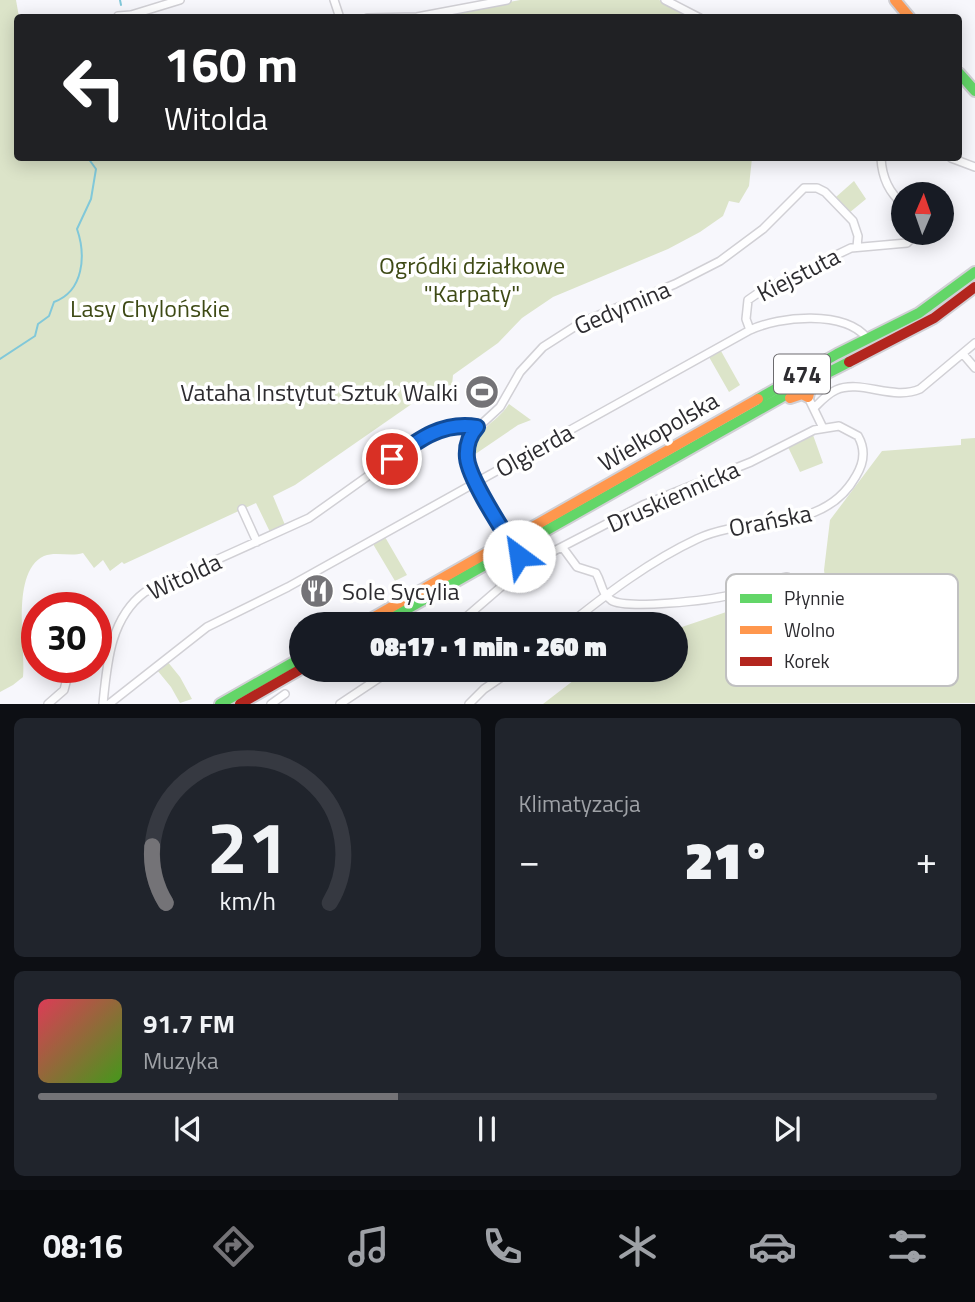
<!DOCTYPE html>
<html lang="pl">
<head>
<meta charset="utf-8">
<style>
  body { margin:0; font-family:"Titillium Web",sans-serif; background:#20242c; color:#f1f3f6; height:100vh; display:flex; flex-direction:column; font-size:26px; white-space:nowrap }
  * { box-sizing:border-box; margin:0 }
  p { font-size:23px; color:#9ea1a6 }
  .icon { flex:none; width:38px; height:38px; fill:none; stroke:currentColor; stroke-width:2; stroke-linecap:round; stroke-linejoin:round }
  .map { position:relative; height:704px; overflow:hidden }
  .drawer { display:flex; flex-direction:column; gap:14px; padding:14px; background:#0d0f14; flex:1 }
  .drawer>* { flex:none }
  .guide { position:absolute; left:14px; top:14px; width:948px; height:147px; border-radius:7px; box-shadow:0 4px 18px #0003; background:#202124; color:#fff; overflow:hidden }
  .needle { width:46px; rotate:2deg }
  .fabs { position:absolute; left:891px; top:182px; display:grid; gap:14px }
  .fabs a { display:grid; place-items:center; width:63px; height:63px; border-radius:50%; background:#171b24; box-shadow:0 4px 18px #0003; font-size:35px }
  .speed { position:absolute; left:21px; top:592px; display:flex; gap:14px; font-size:35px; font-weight:700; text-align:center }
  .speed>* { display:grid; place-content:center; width:91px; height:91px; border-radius:50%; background:#171b24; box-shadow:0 4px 18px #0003; line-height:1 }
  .speed .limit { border:10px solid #d22; background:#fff; color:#111 }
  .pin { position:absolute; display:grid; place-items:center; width:60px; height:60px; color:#fff; margin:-30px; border:4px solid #fff; border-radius:50%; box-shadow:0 2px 7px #0007 }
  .me { position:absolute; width:77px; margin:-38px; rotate:329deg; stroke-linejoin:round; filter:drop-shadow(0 0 5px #0008) }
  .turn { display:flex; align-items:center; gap:24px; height:147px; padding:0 35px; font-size:32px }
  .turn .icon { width:91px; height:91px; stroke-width:2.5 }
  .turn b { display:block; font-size:49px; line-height:60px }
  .big { font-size:52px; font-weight:800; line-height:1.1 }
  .drawer .card { flex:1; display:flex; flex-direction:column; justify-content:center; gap:10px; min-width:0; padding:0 24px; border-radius:10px; background:#20242c }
  .drawer .dial { align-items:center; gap:0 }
  .dial svg { height:182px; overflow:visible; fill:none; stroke:#363941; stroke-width:7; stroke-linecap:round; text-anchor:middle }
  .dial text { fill:#f1f3f6; stroke:none }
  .song { display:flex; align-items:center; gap:21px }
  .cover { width:84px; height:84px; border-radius:10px; background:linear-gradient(135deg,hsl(350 70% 55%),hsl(100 70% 35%)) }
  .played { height:7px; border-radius:4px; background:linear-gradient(90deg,#747377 40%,#363941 40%) }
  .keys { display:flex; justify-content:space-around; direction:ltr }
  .heat { display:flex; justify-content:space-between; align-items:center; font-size:38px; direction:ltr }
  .drawer .tiles { flex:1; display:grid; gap:14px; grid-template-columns:1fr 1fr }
  .card:last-child { grid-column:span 2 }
  .trip { position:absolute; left:289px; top:612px; width:399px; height:70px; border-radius:35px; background:#171b24; box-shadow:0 4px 18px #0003; font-weight:800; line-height:70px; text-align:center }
  .tabs { display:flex; height:112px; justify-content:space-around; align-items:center; background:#090b0e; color:#9ea1a6 }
  .tabs .icon { width:49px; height:49px }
  .tabs .active { color:#747377 }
  .tabs b { font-size:32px; color:#f1f3f6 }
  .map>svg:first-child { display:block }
  .green { fill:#dce4c9 }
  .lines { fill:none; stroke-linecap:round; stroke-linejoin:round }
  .stream { stroke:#81c8d9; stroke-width:2 }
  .street-casing { stroke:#d1d0d5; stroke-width:10 }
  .fast-casing { stroke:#d1d0d5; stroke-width:14 }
  .slow-casing { stroke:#d1d0d5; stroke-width:14 }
  .jam-casing { stroke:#d1d0d5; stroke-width:14 }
  .street { stroke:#fefeff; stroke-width:7 }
  .fast { stroke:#63d668; stroke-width:10 }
  .slow { stroke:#ff974d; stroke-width:10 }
  .jam { stroke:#b3261e; stroke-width:10 }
  .route-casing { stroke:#114b97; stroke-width:18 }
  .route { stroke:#1a73e8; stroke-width:12 }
  .labels { text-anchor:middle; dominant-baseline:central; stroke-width:7; stroke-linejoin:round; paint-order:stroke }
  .shield { fill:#fff; stroke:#6c6b6e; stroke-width:2 }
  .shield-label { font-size:23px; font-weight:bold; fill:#2d2c30 }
  .park-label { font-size:24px; fill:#3e4a15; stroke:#fff }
  .street-label { font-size:24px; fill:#2d2c30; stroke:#fff }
  .poi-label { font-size:24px; fill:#2d2c30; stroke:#fff; text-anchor:end }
  .key { fill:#fff; stroke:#c0c0c1; stroke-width:2 }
  .key-label { font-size:19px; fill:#2d2c30 }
</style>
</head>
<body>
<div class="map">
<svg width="975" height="704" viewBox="0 0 975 704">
  <rect width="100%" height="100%" fill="#f7f7fc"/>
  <path class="green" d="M0,0H16L19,17L18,18V158H752L749,186L739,203L729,201L723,216L700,232L668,249L553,297L522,318L498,343L453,375L452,385L445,386L446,390L416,401L295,485L273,496L285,525L270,532L256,503L124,564L122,562L110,571L103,560L94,568L83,553C70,557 56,551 44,556C10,572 26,646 23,677L13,685L0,692Z
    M520,0H659L689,12L696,18H429Z
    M854,181L866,199L849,213L836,197Z
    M721,351L740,385L729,392L709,357Z
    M509,404L531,420L518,425L471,457C473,429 495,425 509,404Z
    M813,435L823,463L800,472L788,447Z
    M975,438V703L543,704L587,670H676V629L794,589L800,591L815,610L828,600L824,570L830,520L882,451L961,445V439Z
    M385,537L407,575L395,581L373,544Z
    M167,661L180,677L192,699L180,703L171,687L157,670Z"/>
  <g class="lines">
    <path class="stream" d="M120,0L121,5
      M0,359L35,336L38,324L49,316L54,302C84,291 86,255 77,229L91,199L96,169L88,158"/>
    <g class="street-casing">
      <path id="street" d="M334,0L340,18
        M665,0L700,18
        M118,16L131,15L180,0
        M367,18L417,17L507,0
        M881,158C882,177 888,192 903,204
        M951,158L975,167
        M750,330L746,319L748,300L761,291L851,248L907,243L917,233
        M963,354L975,368
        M808,397L823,428
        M814,408C820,402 827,394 836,390C861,379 893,401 920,389L975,343
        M242,509L257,542
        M563,548L577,567L596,573C602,583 601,593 611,600C626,610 711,600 730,595C749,590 768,581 787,577L798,583L819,611
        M525,566L473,475L467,457L473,432L500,407L520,372L543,347L582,322L675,284L720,261L763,229L804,188H817L825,192L853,221L858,236L857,247
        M457,625L525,566L643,505L751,462L814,430L839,426L858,436C866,450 864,463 856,476C823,535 751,514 697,539C650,561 608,593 568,625
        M48,704L64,690L70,667
        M103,704C107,663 110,618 145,592L309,518L410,446L434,432L451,426L477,427
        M109,704L207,627L288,587L750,330C780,316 844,310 867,338
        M271,704L285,694
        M340,704L391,670
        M469,704L484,689L512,670"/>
    </g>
    <g class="fast-casing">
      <path id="fast" d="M959,73L975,91
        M758,399L837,354L919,313L975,272
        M379,625L796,389L849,362
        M220,704L301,658"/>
    </g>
    <g class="slow-casing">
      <path id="slow" d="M895,0L910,18
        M790,398L802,394L808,397L810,389L819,381
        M360,625L758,399"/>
    </g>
    <g class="jam-casing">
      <path id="jam" d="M849,362L934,318L975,287
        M240,704L301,669"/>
    </g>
    <use href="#street" class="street"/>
    <use href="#fast" class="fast"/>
    <use href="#slow" class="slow"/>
    <use href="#jam" class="jam"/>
  </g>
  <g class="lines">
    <g class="route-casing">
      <path id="route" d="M392,459C418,440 443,421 477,427C469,436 466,447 467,458C469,480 506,535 519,556"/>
    </g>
    <use href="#route" class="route"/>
  </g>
  <defs>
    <g id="stadium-disc" transform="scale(1.75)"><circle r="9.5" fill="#747377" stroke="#fff"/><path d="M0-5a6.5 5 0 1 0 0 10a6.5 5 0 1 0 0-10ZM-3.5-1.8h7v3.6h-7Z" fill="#fff"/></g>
    <g id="restaurant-disc" transform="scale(1.75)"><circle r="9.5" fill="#747377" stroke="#fff"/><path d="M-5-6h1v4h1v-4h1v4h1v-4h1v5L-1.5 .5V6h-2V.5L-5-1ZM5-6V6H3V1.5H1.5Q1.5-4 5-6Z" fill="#fff"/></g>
  </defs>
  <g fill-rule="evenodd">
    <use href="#stadium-disc" x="482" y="392"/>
    <use href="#restaurant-disc" x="317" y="591"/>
  </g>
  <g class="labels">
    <rect class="shield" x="774" y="354.5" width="56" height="39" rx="5"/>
    <g class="shield-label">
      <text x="802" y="374">474</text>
    </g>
    <g class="park-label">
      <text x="472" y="265">Ogródki działkowe<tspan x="472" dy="28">"Karpaty"</tspan></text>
      <text x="150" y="308">Lasy Chylońskie</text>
    </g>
    <g class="street-label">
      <text transform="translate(798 274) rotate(-27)">Kiejstuta</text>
      <text transform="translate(622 307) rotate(-23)">Gedymina</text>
      <text transform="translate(658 431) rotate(-30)">Wielkopolska</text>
      <text transform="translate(534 450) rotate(-29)">Olgierda</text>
      <text transform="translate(673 496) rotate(-24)">Druskiennicka</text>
      <text transform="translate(770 520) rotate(-11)">Orańska</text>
      <text transform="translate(184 576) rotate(-25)">Witolda</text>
    </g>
    <g class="poi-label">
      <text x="458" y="392">Vataha Instytut Sztuk Walki</text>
      <text x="342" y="591" text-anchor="start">Sole Sycylia</text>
    </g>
  </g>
  <rect x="726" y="574" width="232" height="112" rx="10" class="key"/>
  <rect x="740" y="594" width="32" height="9" fill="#63d668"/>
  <rect x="740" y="626" width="32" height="8" fill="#ff974d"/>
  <rect x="740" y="657" width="32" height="9" fill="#b3261e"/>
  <g class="key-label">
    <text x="784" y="605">Płynnie</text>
    <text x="784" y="637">Wolno</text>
    <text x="784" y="668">Korek</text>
  </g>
</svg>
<div class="fabs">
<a><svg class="needle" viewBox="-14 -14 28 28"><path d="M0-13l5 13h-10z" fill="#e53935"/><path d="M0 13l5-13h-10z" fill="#9ea1a6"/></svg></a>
</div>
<div class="speed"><div class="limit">30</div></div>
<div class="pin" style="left:392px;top:459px;background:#d93025"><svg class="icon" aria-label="arrive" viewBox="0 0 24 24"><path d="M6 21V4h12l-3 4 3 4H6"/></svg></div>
<svg class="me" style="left:519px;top:556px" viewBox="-20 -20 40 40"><circle r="19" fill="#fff"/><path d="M0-13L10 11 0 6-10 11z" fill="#1a73e8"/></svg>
<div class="trip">08:17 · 1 min · 260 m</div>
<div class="guide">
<div class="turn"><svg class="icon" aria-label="left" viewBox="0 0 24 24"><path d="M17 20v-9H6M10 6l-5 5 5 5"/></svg><div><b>160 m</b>Witolda</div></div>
</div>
</div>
<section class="drawer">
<div class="tiles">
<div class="card dial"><svg viewBox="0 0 100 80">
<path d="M14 69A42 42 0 1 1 86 69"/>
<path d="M14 69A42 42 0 0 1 8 44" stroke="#747377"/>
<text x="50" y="56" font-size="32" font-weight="700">21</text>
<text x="50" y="72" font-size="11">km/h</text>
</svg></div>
<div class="card"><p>Klimatyzacja</p>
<div class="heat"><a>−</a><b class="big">21°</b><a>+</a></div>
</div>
<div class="card">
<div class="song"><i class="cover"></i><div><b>91.7 FM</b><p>Muzyka</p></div></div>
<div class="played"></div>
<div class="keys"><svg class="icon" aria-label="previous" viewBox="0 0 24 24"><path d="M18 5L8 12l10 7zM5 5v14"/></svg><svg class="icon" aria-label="pause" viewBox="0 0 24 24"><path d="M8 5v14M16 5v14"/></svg><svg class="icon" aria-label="next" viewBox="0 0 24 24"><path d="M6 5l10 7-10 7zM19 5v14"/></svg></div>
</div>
</div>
</section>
<nav class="tabs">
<b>08:16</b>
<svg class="icon active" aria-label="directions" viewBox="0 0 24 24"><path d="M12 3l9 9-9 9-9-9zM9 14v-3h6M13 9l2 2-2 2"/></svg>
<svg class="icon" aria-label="music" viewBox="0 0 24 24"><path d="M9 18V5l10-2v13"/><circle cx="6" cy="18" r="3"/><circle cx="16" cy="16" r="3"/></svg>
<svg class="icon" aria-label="phone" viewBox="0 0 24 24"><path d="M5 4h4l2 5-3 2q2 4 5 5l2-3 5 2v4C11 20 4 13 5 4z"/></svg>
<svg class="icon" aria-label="climate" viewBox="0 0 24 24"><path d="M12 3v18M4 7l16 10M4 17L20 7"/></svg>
<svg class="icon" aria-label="car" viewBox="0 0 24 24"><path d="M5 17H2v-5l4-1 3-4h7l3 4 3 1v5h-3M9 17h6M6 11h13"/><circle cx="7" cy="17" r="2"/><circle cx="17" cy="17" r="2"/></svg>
<svg class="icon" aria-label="filters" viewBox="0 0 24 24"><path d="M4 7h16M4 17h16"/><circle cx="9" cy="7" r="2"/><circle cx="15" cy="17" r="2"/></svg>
</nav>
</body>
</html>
